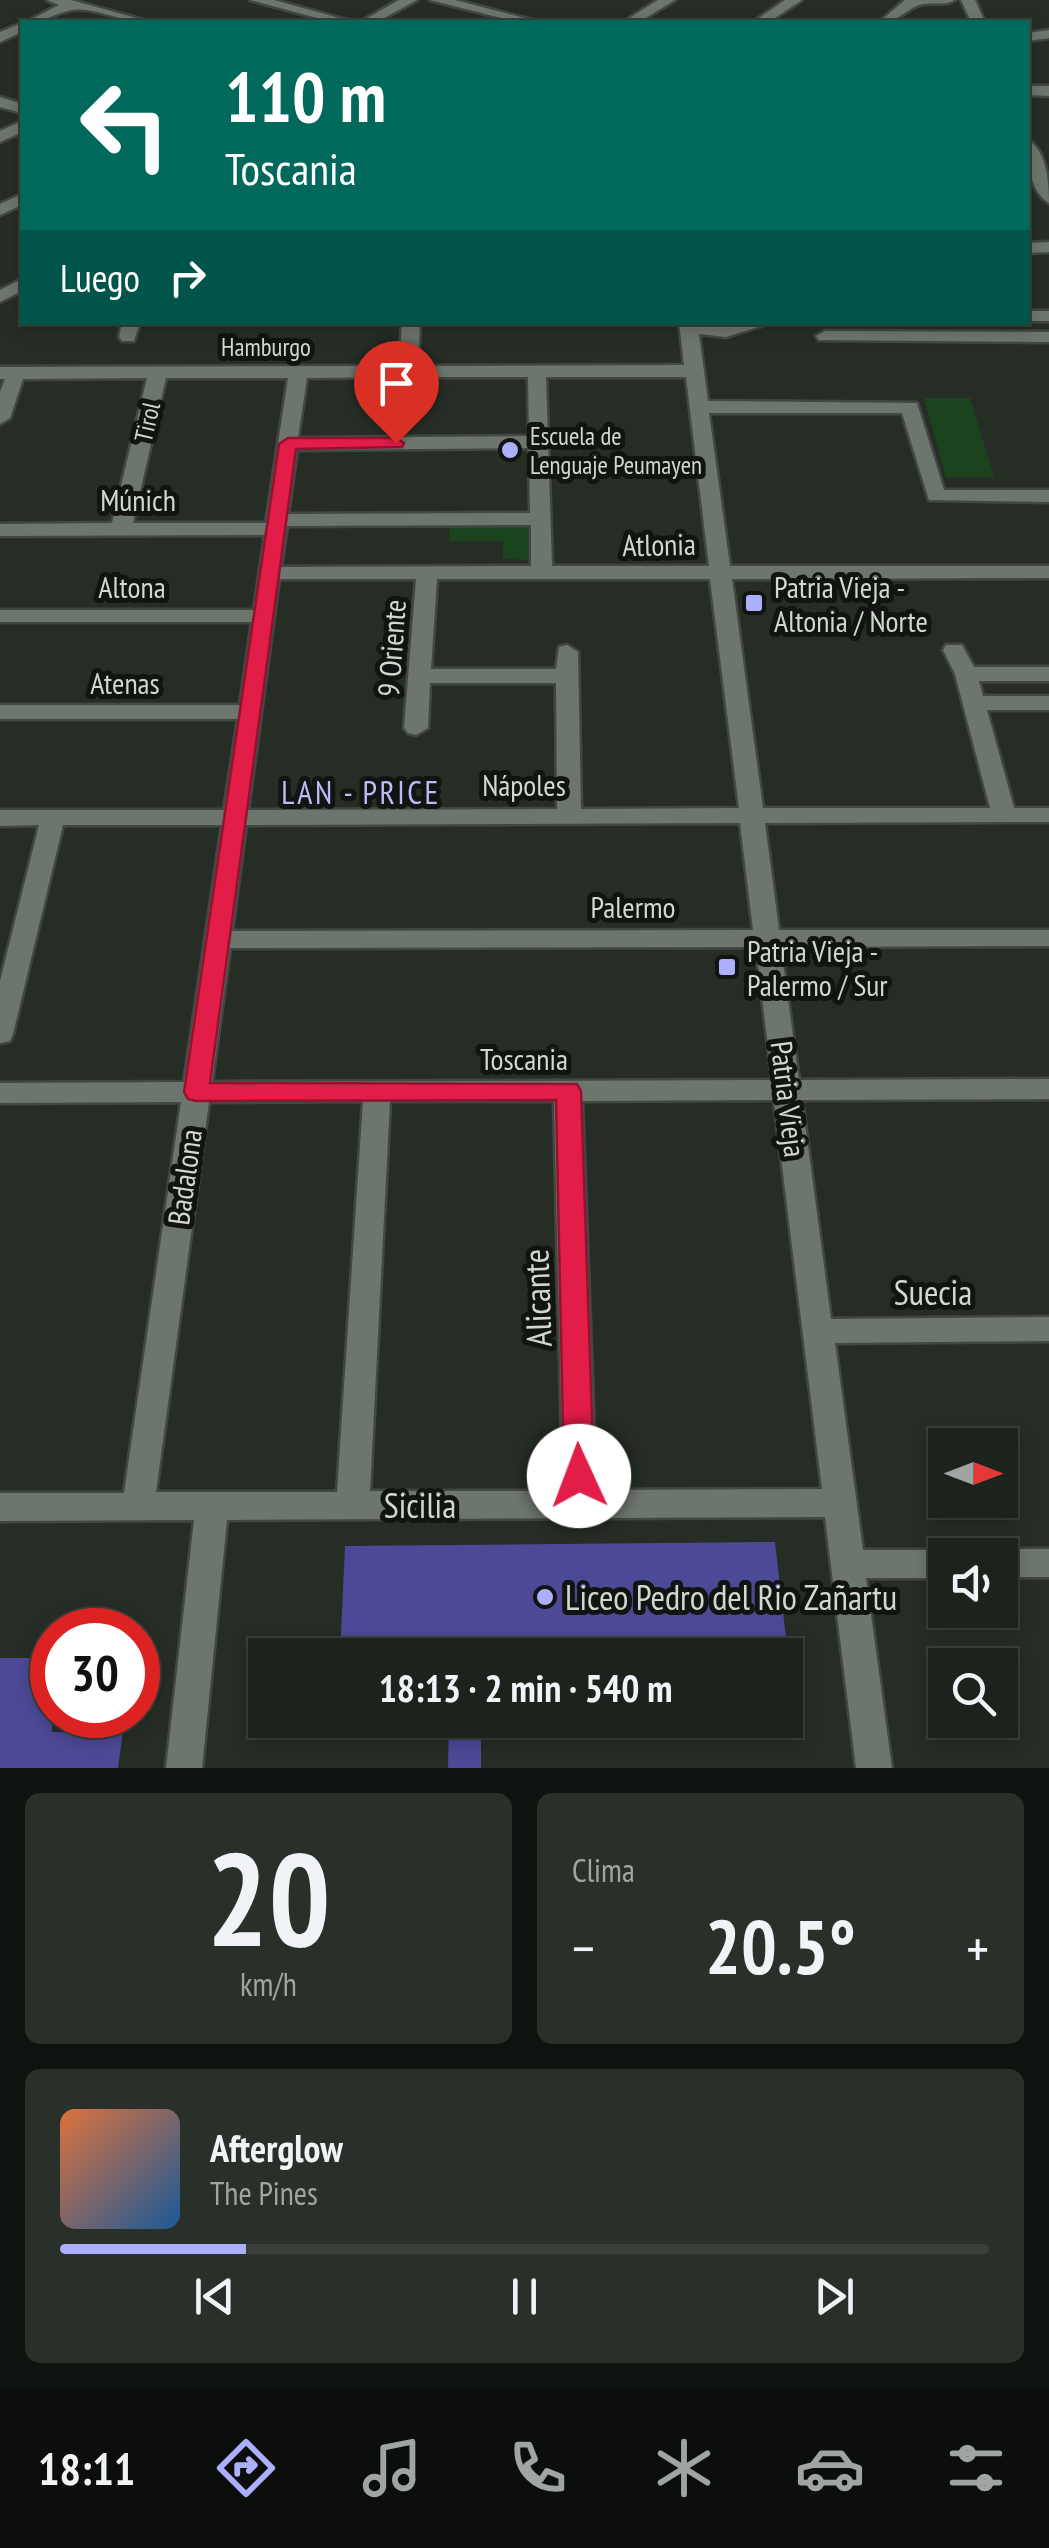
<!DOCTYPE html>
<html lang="es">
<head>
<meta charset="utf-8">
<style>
  body { margin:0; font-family:"PT Sans Narrow",sans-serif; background:#292f29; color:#f1f3f6; height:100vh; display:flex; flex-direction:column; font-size:38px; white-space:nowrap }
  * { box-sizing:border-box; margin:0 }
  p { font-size:32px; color:#a0a4a3 }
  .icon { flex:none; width:55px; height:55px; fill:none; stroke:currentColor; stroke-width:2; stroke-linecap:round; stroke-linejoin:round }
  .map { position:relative; height:1768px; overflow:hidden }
  .details { display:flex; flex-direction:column; gap:25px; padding:25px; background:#0f130f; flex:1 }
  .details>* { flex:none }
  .banner { position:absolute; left:20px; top:20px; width:1010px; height:305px; border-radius:0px; box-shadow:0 5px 15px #0003,0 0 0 2px #3a3f3b; background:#00695c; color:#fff; overflow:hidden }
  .needle { width:65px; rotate:90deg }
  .buttons { position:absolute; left:928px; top:1428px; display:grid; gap:20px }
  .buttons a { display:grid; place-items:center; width:90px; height:90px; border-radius:0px; background:#1c221c; box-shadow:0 5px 15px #0003,0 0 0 2px #3a3f3b; font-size:50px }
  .speed { position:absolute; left:30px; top:1608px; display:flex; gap:20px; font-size:50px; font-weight:700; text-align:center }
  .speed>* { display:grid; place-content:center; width:130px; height:130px; border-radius:50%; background:#1c221c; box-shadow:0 5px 15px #0003,0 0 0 2px #3a3f3b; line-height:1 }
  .speed .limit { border:15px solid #d22; background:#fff; color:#111 }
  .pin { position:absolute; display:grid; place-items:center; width:85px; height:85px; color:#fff; margin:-102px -42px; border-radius:50% 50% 50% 0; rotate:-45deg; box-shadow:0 0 10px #0007 }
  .pin .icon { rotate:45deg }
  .me { position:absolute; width:110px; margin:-55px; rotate:358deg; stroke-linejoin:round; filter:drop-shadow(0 0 8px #0008) }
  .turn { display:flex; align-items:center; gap:35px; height:210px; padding:0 40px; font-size:45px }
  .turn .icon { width:130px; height:130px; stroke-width:2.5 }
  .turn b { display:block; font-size:70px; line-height:85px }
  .then { display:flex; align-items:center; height:95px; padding:0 40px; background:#0003; gap:20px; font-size:38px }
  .big { font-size:75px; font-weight:800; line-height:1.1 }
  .details .tile { flex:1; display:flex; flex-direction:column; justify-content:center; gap:15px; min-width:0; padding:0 35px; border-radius:15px; background:#292f29 }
  .details .dial { align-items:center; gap:0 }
  .dial b { font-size:130px; line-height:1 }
  .song { display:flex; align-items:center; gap:30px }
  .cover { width:120px; height:120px; border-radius:15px; background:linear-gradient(135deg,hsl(20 70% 55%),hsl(210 70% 35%)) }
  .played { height:10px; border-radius:5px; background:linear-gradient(90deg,#acaffb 20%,#3a3f3b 20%) }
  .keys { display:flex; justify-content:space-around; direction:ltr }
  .heat { display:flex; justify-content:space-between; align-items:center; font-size:55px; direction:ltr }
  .details .tiles { flex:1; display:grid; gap:25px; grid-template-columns:1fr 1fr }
  .tile:last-child { grid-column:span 2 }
  .trip { position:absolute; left:248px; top:1638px; width:555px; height:100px; border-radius:0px; background:#1c221c; box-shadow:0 5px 15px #0003,0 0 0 2px #3a3f3b; font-weight:800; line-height:100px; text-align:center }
  .tabs { display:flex; height:160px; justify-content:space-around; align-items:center; background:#0b0e0b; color:#a0a4a3 }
  .tabs .icon { width:70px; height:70px }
  .tabs .active { color:#acaffb }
  .tabs b { font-size:45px; color:#f1f3f6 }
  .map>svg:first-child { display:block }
  .green { fill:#1b441e }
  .building { fill:#4c4996 }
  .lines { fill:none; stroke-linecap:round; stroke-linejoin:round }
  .minor-casing { stroke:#414741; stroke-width:5 }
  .minor { fill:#6d766d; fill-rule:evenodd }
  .route { fill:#e11d48; stroke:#92132f; stroke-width:2.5 }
  .poi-dot { fill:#acaffb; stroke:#111411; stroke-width:4 }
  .labels { text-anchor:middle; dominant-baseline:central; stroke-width:10; stroke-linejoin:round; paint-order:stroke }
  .far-street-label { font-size:25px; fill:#d2d7d1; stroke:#111411 }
  .far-poi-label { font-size:25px; fill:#d2d7d1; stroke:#111411; text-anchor:start }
  .street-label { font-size:30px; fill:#d2d7d1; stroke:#111411 }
  .poi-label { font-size:30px; fill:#d2d7d1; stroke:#111411; text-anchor:start }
  .neighbourhood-label { font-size:32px; letter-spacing:2.5px; fill:#b9bcf5; stroke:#111411 }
  .near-street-label { font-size:35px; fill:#d2d7d1; stroke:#111411 }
  .near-poi-label { font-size:35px; fill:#d2d7d1; stroke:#111411; text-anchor:start }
</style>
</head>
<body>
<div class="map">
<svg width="1049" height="1768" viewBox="0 0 1049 1768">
  <rect width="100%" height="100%" fill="#252d25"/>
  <path class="green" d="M924,398H970L994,477H946Z
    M531,523L539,560L503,559V541H450L449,524Z"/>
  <path class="building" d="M775,1542L788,1655H663V1646L482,1648V1655H340L345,1546Z
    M0,1658H52V1732H123L118,1768H0Z
    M449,1720H481V1768H448Z"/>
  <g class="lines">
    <g class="minor-casing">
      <path id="minor" d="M47,0H71L151,22C126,24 93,6 72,10C55,13 45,22 26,22L59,5Z
        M250,0H274L354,22H332Z
        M399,0H417L377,22H360Z
        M430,0H455L540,22H517Z
        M658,0H675L639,22H623Z
        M785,0H802L769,22H753Z
        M905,0H955C945,6 935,2 923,4C905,8 902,22 879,22Z
        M961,0H975L985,22H971Z
        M22,23V32L0,42V32Z
        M1049,30V38L1028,41V33Z
        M1028,86H1049V96L1028,95Z
        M0,97L22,104V113L0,107Z
        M22,121V132L0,142V131Z
        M1028,140C1047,151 1049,183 1049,203C1030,193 1027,160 1028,140Z
        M22,194V205L0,215V204Z
        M1049,242V252L1028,253V243Z
        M22,279V291L0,302V290Z
        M1028,311H1049V321H1028Z
        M122,322H140L134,341H122L119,337Z
        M402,322H420L418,366L684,365L679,322L717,327L774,322L726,337L699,334L708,401L917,403L944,490H1049V502L929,500L902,413H709L730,566H1049V578L732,579L763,808H990L955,674L943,650L946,645H962L974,667H1049V681H979L983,696H1049V710H987L1014,808H1049V822L765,823L779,930H1049V946L781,947L799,1080L1049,1079V1099L802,1100L831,1319L1049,1317V1341L835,1343L863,1550H945L957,1555H945V1578H866L892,1768H856L825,1517L227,1520L202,1768H166L194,1520L0,1521V1493H124L181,1102L0,1103V1083L184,1082L222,825H63L13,1034L10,1041L0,1043V981L39,825L0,826V810H224L238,719H0V705H240L252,622H0V610H254L265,535L0,536V524L112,523L147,378L23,379L10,418L0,424V392L5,379H0V367L399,366ZM409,377H528L529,436L298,438L307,378ZM546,377H686L709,566H552ZM166,378H288L266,523H133ZM529,448L530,513L288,514L297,450ZM531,525V566L281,567L287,526ZM279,579H416L404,728L408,733L416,735L428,728L430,683H556L557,809L248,810ZM437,579H710L739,808L581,809L578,652L567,645L559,647L556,669H431ZM740,823L753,930L232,931L246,825ZM756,947L772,1080L212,1082L230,948ZM774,1100L822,1489L596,1490L582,1101ZM363,1101L337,1492H156L209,1102ZM390,1101H554L563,1491H370Z
        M825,331L1049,332V342L819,340L816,336Z
        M1000,1549H1049V1577H1000V1555H987Z"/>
    </g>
    <use href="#minor" class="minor"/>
  </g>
  <path class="route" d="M396,438L404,443L402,447L296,449L210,1083L577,1084L581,1091L594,1476L589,1484L579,1488L569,1484L564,1476L556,1100L196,1101L188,1099L184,1092L279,444L288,438Z"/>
  <g class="poi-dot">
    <circle cx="510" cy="450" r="10"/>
    <rect x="744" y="593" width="20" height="20" rx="5"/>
    <rect x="717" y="957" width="20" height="20" rx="5"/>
    <circle cx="545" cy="1597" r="10"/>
  </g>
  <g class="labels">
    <g class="far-street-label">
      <text x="266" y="347">Hamburgo</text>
      <text transform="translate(147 422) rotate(-77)">Tirol</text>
    </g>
    <g class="far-poi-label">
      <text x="530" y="436">Escuela de<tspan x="530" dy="29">Lenguaje Peumayen</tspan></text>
    </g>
    <g class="street-label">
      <text x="138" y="499">Múnich</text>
      <text transform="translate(659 544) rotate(-1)">Atlonia</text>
      <text x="132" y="586">Altona</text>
      <text transform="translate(391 648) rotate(-86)">9 Oriente</text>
      <text x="125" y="682">Atenas</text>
      <text x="524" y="784">Nápoles</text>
      <text x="633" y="906">Palermo</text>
      <text x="524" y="1058">Toscania</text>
      <text transform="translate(789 1099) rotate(83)">Patria Vieja</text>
      <text transform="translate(184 1177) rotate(-82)">Badalona</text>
    </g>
    <g class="poi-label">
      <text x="774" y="586">Patria Vieja -<tspan x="774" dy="34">Altonia / Norte</tspan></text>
      <text x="747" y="950">Patria Vieja -<tspan x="747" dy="34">Palermo / Sur</tspan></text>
    </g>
    <g class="neighbourhood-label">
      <text x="361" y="792">LAN - PRICE</text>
    </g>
    <g class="near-street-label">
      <text x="933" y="1292">Suecia</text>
      <text transform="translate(537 1298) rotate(-92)">Alicante</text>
      <text x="420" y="1505">Sicilia</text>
    </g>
    <g class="near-poi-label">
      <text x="565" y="1597">Liceo Pedro del Rio Zañartu</text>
    </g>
  </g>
</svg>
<div class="buttons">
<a><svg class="needle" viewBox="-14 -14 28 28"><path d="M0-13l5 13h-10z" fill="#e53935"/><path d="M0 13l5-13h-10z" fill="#a0a4a3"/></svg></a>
<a><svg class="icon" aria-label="sound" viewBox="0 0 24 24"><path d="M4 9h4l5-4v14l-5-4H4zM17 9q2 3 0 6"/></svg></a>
<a><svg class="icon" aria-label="search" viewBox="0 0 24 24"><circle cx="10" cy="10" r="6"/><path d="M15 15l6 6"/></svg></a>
</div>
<div class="speed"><div class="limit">30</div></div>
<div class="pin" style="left:396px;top:443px;background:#d93025"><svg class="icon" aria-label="arrive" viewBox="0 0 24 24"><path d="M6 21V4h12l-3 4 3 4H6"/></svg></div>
<svg class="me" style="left:579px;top:1476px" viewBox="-20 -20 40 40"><circle r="19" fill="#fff"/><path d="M0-13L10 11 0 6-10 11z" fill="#e11d48"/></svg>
<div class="trip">18:13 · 2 min · 540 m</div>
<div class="banner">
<div class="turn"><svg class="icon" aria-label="left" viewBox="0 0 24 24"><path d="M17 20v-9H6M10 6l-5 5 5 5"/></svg><div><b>110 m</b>Toscania</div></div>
<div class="then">Luego<svg class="icon" aria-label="right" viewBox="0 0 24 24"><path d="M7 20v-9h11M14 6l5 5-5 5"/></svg></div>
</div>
</div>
<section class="details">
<div class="tiles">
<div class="tile dial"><b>20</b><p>km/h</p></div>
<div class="tile"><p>Clima</p>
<div class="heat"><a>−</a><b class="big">20.5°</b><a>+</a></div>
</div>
<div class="tile">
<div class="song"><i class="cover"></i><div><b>Afterglow</b><p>The Pines</p></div></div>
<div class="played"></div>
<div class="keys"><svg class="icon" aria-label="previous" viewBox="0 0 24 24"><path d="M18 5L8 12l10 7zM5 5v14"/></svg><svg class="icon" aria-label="pause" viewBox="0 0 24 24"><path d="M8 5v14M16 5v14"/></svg><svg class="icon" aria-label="next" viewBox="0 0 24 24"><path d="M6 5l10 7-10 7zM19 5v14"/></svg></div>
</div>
</div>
</section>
<nav class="tabs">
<b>18:11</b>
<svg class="icon active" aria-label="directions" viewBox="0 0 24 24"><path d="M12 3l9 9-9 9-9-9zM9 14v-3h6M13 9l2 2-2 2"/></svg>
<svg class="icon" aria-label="music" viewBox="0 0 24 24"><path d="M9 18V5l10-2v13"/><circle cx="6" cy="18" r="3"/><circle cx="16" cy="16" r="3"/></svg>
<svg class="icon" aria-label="phone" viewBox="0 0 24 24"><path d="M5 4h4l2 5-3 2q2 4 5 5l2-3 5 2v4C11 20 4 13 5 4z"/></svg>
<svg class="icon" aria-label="climate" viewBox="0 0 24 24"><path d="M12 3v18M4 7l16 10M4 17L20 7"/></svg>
<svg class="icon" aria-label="car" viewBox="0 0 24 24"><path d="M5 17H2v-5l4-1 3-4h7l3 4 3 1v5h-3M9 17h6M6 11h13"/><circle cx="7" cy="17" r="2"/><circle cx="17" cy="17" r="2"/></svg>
<svg class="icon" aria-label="filters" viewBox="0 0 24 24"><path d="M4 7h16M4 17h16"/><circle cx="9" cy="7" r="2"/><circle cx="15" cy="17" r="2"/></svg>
</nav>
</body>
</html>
